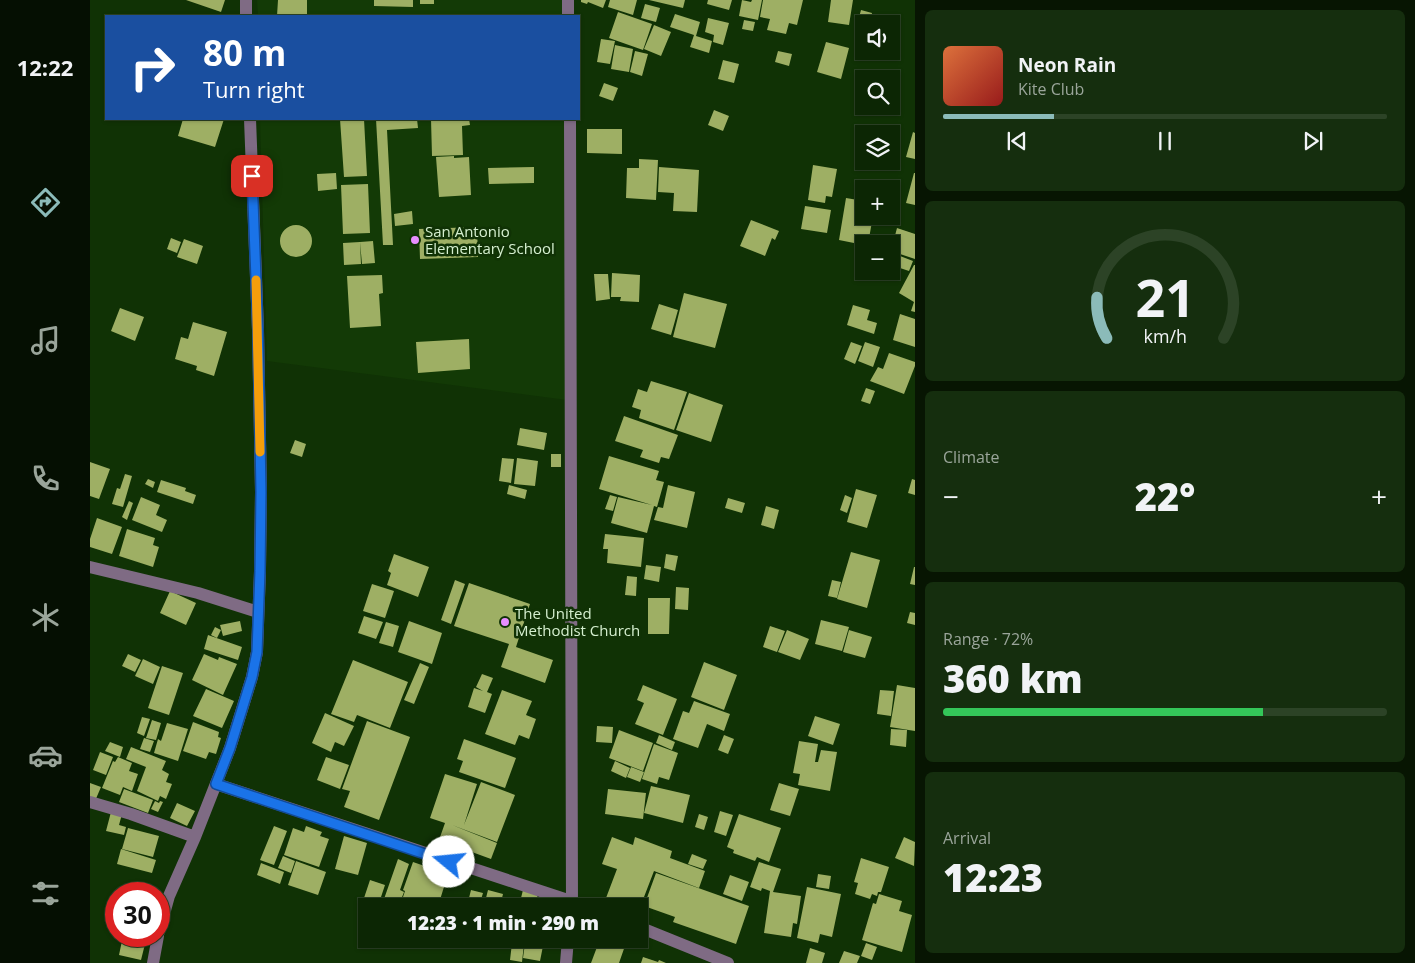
<!DOCTYPE html>
<html lang="en">
<head>
<meta charset="utf-8">
<style>
  body { margin:0; font-family:"Open Sans",sans-serif; background:#152e0e; color:#f1f3f6; height:100vh; display:flex; flex-direction:column; font-size:19px; white-space:nowrap }
  * { box-sizing:border-box; margin:0 }
  p { font-size:16px; color:#9aa59a }
  .icon { flex:none; width:28px; height:28px; fill:none; stroke:currentColor; stroke-width:2; stroke-linecap:round; stroke-linejoin:round }
  .map { position:relative; flex:1; overflow:hidden }
  .sheet { display:flex; flex-direction:column; gap:10px; padding:10px; background:#071502; width:500px }
  .sheet>* { flex:none }
  .guide { position:absolute; left:15px; top:15px; width:475px; height:105px; border-radius:0px; box-shadow:0 1px 4px #0004,0 0 0 1px #2c4326; background:#1a4fa0; color:#fff; overflow:hidden }
  .controls { position:absolute; left:765px; top:15px; display:grid; gap:10px }
  .controls a { display:grid; place-items:center; width:45px; height:45px; border-radius:0px; background:#0c2604; box-shadow:0 1px 4px #0004,0 0 0 1px #2c4326; font-size:25px }
  .speed { position:absolute; left:15px; top:882px; display:flex; gap:10px; font-size:25px; font-weight:700; text-align:center }
  .speed>* { display:grid; place-content:center; width:65px; height:65px; border-radius:50%; background:#0c2604; box-shadow:0 1px 4px #0004,0 0 0 1px #2c4326; line-height:1 }
  .speed .limit { border:8px solid #d22; background:#fff; color:#111 }
  .pin { position:absolute; display:grid; place-items:center; width:42px; height:42px; color:#fff; margin:-21px; border-radius:10px; box-shadow:0 2px 8px #0006 }
  .me { position:absolute; width:55px; margin:-28px; rotate:287deg; stroke-linejoin:round; filter:drop-shadow(0 0 4px #0008) }
  .turn { display:flex; align-items:center; gap:18px; height:105px; padding:0 15px; font-size:22px }
  .turn .icon { width:65px; height:65px; stroke-width:2.5 }
  .turn b { display:block; font-size:35px; line-height:42px }
  .big { font-size:38px; font-weight:800; line-height:1.1 }
  .sheet .widget { flex:1; display:flex; flex-direction:column; justify-content:center; gap:8px; min-width:0; padding:0 18px; border-radius:8px; background:#152e0e }
  .sheet .dial { align-items:center; gap:0 }
  .dial svg { height:130px; overflow:visible; fill:none; stroke:#2c4326; stroke-width:7; stroke-linecap:round; text-anchor:middle }
  .dial text { fill:#f1f3f6; stroke:none }
  .song { display:flex; align-items:center; gap:15px }
  .cover { width:60px; height:60px; border-radius:8px; background:linear-gradient(135deg,hsl(20 70% 55%),hsl(0 70% 35%)) }
  .played { height:5px; border-radius:2px; background:linear-gradient(90deg,#8bbbb9 25%,#2c4326 25%) }
  .keys { display:flex; justify-content:space-around; direction:ltr }
  .heat { display:flex; justify-content:space-between; align-items:center; font-size:28px; direction:ltr }
  .charge { height:8px; border-radius:4px; background:linear-gradient(90deg,#34c759 72%,#2c4326 0) }
  .trip { position:absolute; left:268px; top:898px; width:290px; height:50px; border-radius:0px; background:#0c2604; box-shadow:0 1px 4px #0004,0 0 0 1px #2c4326; font-weight:800; line-height:50px; text-align:center }
  main { display:flex; flex:1; min-height:0 }
  .dock { display:flex; flex-direction:column; width:90px; justify-content:space-around; align-items:center; background:#050f02; color:#9aa59a }
  .dock .icon { width:35px; height:35px }
  .dock .on { color:#8bbbb9 }
  .dock b { font-size:22px; color:#f1f3f6 }
  .map>svg:first-child { display:block }
  .built { fill:#133a06 }
  .building { fill:#9eaf64 }
  .lines { fill:none; stroke-linecap:round; stroke-linejoin:round }
  .minor { stroke:#7f6b84; stroke-width:12 }
  .route-casing { stroke:#114b97; stroke-width:12 }
  .route { stroke:#1a73e8; stroke-width:9 }
  .slow { stroke:#f59e0b; stroke-width:9 }
  .poi-dot { fill:#e88eff; stroke:#103205; stroke-width:2 }
  .labels { text-anchor:middle; dominant-baseline:central; stroke-width:5; stroke-linejoin:round; paint-order:stroke }
  .poi-label { font-size:15px; fill:#d5efcf; stroke:#103205; text-anchor:start }
</style>
</head>
<body>
<main>
<nav class="dock">
<b>12:22</b>
<svg class="icon on" aria-label="directions" viewBox="0 0 24 24"><path d="M12 3l9 9-9 9-9-9zM9 14v-3h6M13 9l2 2-2 2"/></svg>
<svg class="icon" aria-label="music" viewBox="0 0 24 24"><path d="M9 18V5l10-2v13"/><circle cx="6" cy="18" r="3"/><circle cx="16" cy="16" r="3"/></svg>
<svg class="icon" aria-label="phone" viewBox="0 0 24 24"><path d="M5 4h4l2 5-3 2q2 4 5 5l2-3 5 2v4C11 20 4 13 5 4z"/></svg>
<svg class="icon" aria-label="climate" viewBox="0 0 24 24"><path d="M12 3v18M4 7l16 10M4 17L20 7"/></svg>
<svg class="icon" aria-label="car" viewBox="0 0 24 24"><path d="M5 17H2v-5l4-1 3-4h7l3 4 3 1v5h-3M9 17h6M6 11h13"/><circle cx="7" cy="17" r="2"/><circle cx="17" cy="17" r="2"/></svg>
<svg class="icon" aria-label="filters" viewBox="0 0 24 24"><path d="M4 7h16M4 17h16"/><circle cx="9" cy="7" r="2"/><circle cx="15" cy="17" r="2"/></svg>
</nav>
<div class="map">
<svg width="825" height="963" viewBox="0 0 825 963">
  <rect width="100%" height="100%" fill="#103205"/>
  <path class="built" d="M167,0H475V16H168Z
    M170,119H475L477,400L177,361Z"/>
  <path class="building" d="M96,0H135L131,12Z
    M188,0H217V16H187Z
    M284,0H323V7L284,6Z
    M330,0H344V4H330Z
    M491,0H516L513,8L498,2L497,4L491,2Z
    M520,0H547L543,15L518,7Z
    M559,0H595L593,8Z
    M618,0H642L639,10L617,4Z
    M652,0L661,2L662,0H672L668,20L649,16Z
    M673,0H713L707,25L699,23L696,34L677,30L680,19L670,17Z
    M741,0H763L759,25L738,22Z
    M555,4L570,8L566,22L551,18Z
    M771,10L782,13L780,24H774V27L767,25Z
    M528,12L562,24L553,50L519,38Z
    M585,14L610,22L606,36L622,41L619,53L600,47L604,35L580,27Z
    M618,18L639,23L633,45L623,42L624,35L615,32Z
    M654,20L665,22L663,31L652,29Z
    M564,25L581,32L571,56L554,49Z
    M511,39L525,41L520,64L507,62Z
    M736,42L759,48L751,79L727,72Z
    M525,45L543,49L539,72L521,69Z
    M545,51L558,54L552,76L540,72Z
    M688,51L702,54L699,66L685,62Z
    M633,60L649,64L644,83L628,79Z
    M514,83L528,88L523,101L509,96Z
    M624,110L639,116L633,131L618,125Z
    M93,119H134L125,147L88,136Z
    M250,119H274L277,176L254,177Z
    M286,119H327L328,128L297,130L303,245H293Z
    M341,119H379L380,125L372,126L373,155L342,156Z
    M497,129H532V154L497,153Z
    M823,132L825,133V159L816,157Z
    M364,156V158L379,157L381,195L349,197L346,157Z
    M549,159L568,160L566,200L536,198L537,168H549Z
    M723,165L747,169L742,197L736,196L735,203L718,200Z
    M444,167V183L399,184L398,168Z
    M569,167L609,170L607,212L583,211L584,193L568,192Z
    M246,173L247,189L228,191L227,174Z
    M824,173H825V205L816,203Z
    M278,184L280,233L253,234L251,185Z
    M756,198L774,201V216H783L778,244L774,245L749,240Z
    M715,206L741,210L737,233L711,229Z
    M322,211L323,224L305,226L304,214Z
    M661,220L689,231L685,240L682,238L675,256L650,246Z
    M190 241a16 16 0 1 1 32 0a16 16 0 1 1-32 0Z
    M387,227L388,257L330,259L329,229Z
    M807,228L825,234V259L801,251Z
    M81,238L91,242L87,253L77,249Z
    M94,239L113,246L107,264L87,257Z
    M283,241L285,263L272,264L270,242Z
    M270,242L271,264L254,265L253,243Z
    M810,256L823,261L819,271L807,267Z
    M824,265H825V312L821,311L824,302L809,293Z
    M522,273L550,275L549,302L530,301L531,297H521Z
    M504,274H518L520,299L506,301Z
    M292,275L293,293L289,294L291,326L260,328L257,276Z
    M594,293L637,304L625,348L583,337Z
    M569,304L588,310L581,335L561,329Z
    M763,305L780,310L777,320L787,323L784,334L757,325Z
    M30,308L54,317L45,341L21,331Z
    M810,314L825,319V347L803,340Z
    M103,322L137,332L124,376L106,370L107,366L85,359L91,337L98,339Z
    M379,339L380,369L328,373L326,342Z
    M761,342L772,346L765,364L754,359Z
    M775,342L790,347L783,367L768,361Z
    M799,353L825,362V366L814,394L780,381L788,367L793,369Z
    M561,381L597,392L584,430L549,418L551,410L542,407L548,389L557,392Z
    M776,388L785,391L780,404L771,401Z
    M599,393L633,405L621,442L586,430Z
    M534,416L588,435L579,459L571,457L569,463L550,457L553,450L525,441Z
    M430,428L457,433L454,450L427,445Z
    M205,440L216,444L212,457L200,453Z
    M461,454H471V467H461Z
    M519,456L569,471L566,480L574,482L567,507L564,506L557,533L521,523L528,497L562,505L509,489Z
    M412,458L424,459L421,483L409,481Z
    M427,458L448,461L445,486L424,484Z
    M0,462L20,469L9,499L0,496Z
    M35,474L42,476L33,507L22,504L27,488L30,489Z
    M58,479L65,482L63,488L55,484Z
    M822,479L825,480V495L818,493Z
    M71,480L96,488L95,491L106,495L103,504L67,492Z
    M419,485L437,490L435,499L417,494Z
    M578,485L605,492L597,528L564,520L568,507L573,508Z
    M766,489L787,495L777,528L757,522Z
    M520,495L527,497L523,511L515,509Z
    M755,495L762,498L757,513L750,510Z
    M51,497L70,505L66,515L77,520L72,532L42,520Z
    M638,498L655,503L652,513L635,508Z
    M39,501L43,503L37,520L32,517Z
    M676,506L689,510L684,529L671,525Z
    M7,518L32,527L22,554L0,547V539Z
    M37,529L65,538L63,545L69,547L63,567L29,556Z
    M515,534L554,538L551,567L517,563L518,549H513Z
    M761,552L790,560L777,608L747,599Z
    M304,554L339,567L328,597L297,585L301,573L298,571Z
    M576,554L588,556L585,571L574,568Z
    M556,565L571,567L569,582L554,579Z
    M824,567H825V585L820,584Z
    M537,576L547,577L546,596L535,595Z
    M365,580L375,584L361,624L351,620Z
    M742,580L751,582L747,598L738,596Z
    M379,583L440,604L426,647L463,660L455,683L411,667L419,644L364,626Z
    M282,584L304,591L295,618L273,611Z
    M586,587L599,588L598,610L585,609Z
    M80,591L106,603L96,625L70,613Z
    M558,598H580L579,634H558Z
    M820,612L825,613V625L817,623Z
    M274,616L293,622L286,639L268,633Z
    M731,620L759,627L752,651L725,644Z
    M150,621L152,631L133,636L130,625Z
    M319,621L352,633L342,664L308,652Z
    M296,622L309,626L303,647L289,643Z
    M680,626L695,631L687,652L673,647Z
    M125,627L131,630L127,638L121,635Z
    M697,630L719,639L710,660L688,652Z
    M759,630L782,637L775,658L753,652Z
    M118,635L152,647L148,660L114,649Z
    M38,654L51,660L45,672L32,666Z
    M114,654L128,660L129,657L147,664L133,695L102,680Z
    M53,659L70,667L63,684L45,676Z
    M263,660L318,682L300,728L267,715L264,722L241,714Z
    M614,662L647,675L634,710L601,697Z
    M330,663L339,667L324,704L314,700Z
    M72,666L93,673L79,715L58,708Z
    M392,674L403,678L397,692L402,694L395,713L378,707L384,688L393,691L386,687Z
    M553,685L587,699L573,735L545,724L554,703L547,700Z
    M807,685L825,688V731L800,727Z
    M116,689L144,701L132,728L103,716Z
    M412,690L442,701L436,715L446,719L439,739L429,735L425,745L395,734Z
    M790,690L804,691L801,716L787,714Z
    M604,701L640,714L634,731L617,724L608,748L583,739L593,711L599,713Z
    M235,713L264,726L254,746L245,742L241,752L222,743Z
    M725,716L750,724L743,745L718,736Z
    M52,717L60,719L54,736L47,733Z
    M62,720L71,723L66,740L56,738Z
    M277,721L320,737L289,820L254,807L260,791L252,789Z
    M103,722L129,732L128,737L131,738L126,754L119,752L116,759L93,751Z
    M77,723L98,729L88,761L64,753L68,739L71,741Z
    M507,726L523,727L522,743L506,742Z
    M801,729L817,730L816,747L800,745Z
    M529,730L563,743L553,771L519,758Z
    M569,735L585,742L582,750L566,743Z
    M634,735L644,739L638,754L628,750Z
    M54,738L64,741L60,752L50,749Z
    M374,739L426,758L415,788L369,772L373,761L367,759Z
    M709,741L728,744L725,762H728L731,750L747,752L740,791L708,785L710,774L703,773Z
    M20,742L33,747L30,757L15,751Z
    M564,744L588,753L579,780L569,777L567,784L552,779Z
    M41,747L76,761L72,770L79,774L76,782L82,784L76,799L70,796L68,801L47,791L56,767L36,759Z
    M10,752L23,757L16,775L3,770Z
    M28,757L42,763L39,771L48,774L42,791L33,787L30,795L12,788L23,761L25,762Z
    M236,757L259,765L250,789L227,780Z
    M525,761L540,768L536,778L521,771Z
    M541,767L554,772L550,782L537,777Z
    M355,774L387,784L374,825L391,782L425,795L407,842L362,825L407,843L401,859L349,840L355,823L340,818Z
    M0,783L11,787L5,801L0,799Z
    M689,783L709,789L700,816L680,810Z
    M561,786L600,795L593,823L554,813Z
    M34,789L63,800L58,813L29,802Z
    M518,789L556,793L553,819L515,814Z
    M65,801L69,803L70,801L73,802L68,812L61,809Z
    M87,803L105,811L97,826L80,818Z
    M630,811L643,815L636,836L624,832Z
    M21,812L32,814L29,825L36,827L34,835L16,831Z
    M609,814L618,817L614,830L605,827Z
    M649,814L691,828L679,862L667,857L665,861L643,853L644,850L637,847Z
    M184,826L197,831L184,865L170,860Z
    M216,826L232,832L230,836L239,839L229,867L194,855L203,828L214,832Z
    M38,828L69,836L63,857L32,849Z
    M254,836L277,843L268,875L245,869Z
    M522,837L543,845L545,837L582,851L580,858L615,871L609,888L564,871L549,910V906H539L516,898L527,869L512,864Z
    M814,837L825,842L824,866L805,858Z
    M31,849L66,860L62,873L27,864Z
    M602,854L617,860L613,869L598,864Z
    M193,856L205,861L201,873L188,868Z
    M771,858L799,867L791,892H788L787,896L782,894L780,899L765,894L768,883L764,882Z
    M308,859L319,864L310,890L314,892L309,905L294,899Z
    M206,861L236,872L228,895L198,885Z
    M323,862L358,874L349,903L340,900L338,906H310L315,891L313,890Z
    M669,862L691,869L683,892L711,896L707,924L703,923L701,937L674,933L680,891L672,888L671,891L660,887Z
    M171,863L194,872L190,884L167,875Z
    M566,873L659,906L646,944L583,922L585,917L554,906Z
    M728,874L741,876L739,889L726,887Z
    M640,875L659,882L652,901L633,894Z
    M280,880L295,885L289,903L274,898Z
    M717,887L751,894L742,937L730,934L728,943L707,938Z
    M381,890L393,893L389,906H377Z
    M398,890L413,894L410,906H394Z
    M433,890L448,894L445,906H429Z
    M789,894L812,901L809,911L822,915L812,952L772,940L783,903L786,904Z
    M24,909L26,910V929L19,927Z
    M33,936L56,940L51,960L29,955Z
    M396,939H419L418,946L395,943Z
    M437,939H454V943L437,940Z
    M510,939H525L536,943L529,963H501Z
    M422,943L434,944L432,962L420,960Z
    M435,943L453,946L450,961L433,958Z
    M776,943L787,947L782,960L771,956Z
    M720,948L735,953L732,963H716Z
    M754,951L770,956L767,963H749Z
    M553,957L568,962L569,960L576,963H551Z"/>
  <g class="lines">
    <path class="minor" d="M156,0V16
      M478,0V16
      M480,119L482,906
      M0,567L108,593L168,612
      M126,784L496,906
      M0,802L41,814L105,837
      M549,927L638,963
      M69,932L79,896L105,837L140,748L162,677L167,652L170,571L171,492L168,330L160,119
      M63,963L68,936
      M476,963L478,939"/>
  </g>
  <g class="lines">
    <g class="route-casing">
      <path id="route" d="M162,176L168,330L171,492L170,571L167,652L162,677L140,748L126,784L359,862"/>
    </g>
    <use href="#route" class="route"/>
    <path class="slow" d="M166,280L170,452"/>
  </g>
  <g class="poi-dot">
    <circle cx="325" cy="240" r="5"/>
    <circle cx="415" cy="622" r="5"/>
  </g>
  <g class="labels">
    <g class="poi-label">
      <text x="335" y="231">San Antonio<tspan x="335" dy="17">Elementary School</tspan></text>
      <text x="425" y="613">The United<tspan x="425" dy="17">Methodist Church</tspan></text>
    </g>
  </g>
</svg>
<div class="controls">
<a><svg class="icon" aria-label="sound" viewBox="0 0 24 24"><path d="M4 9h4l5-4v14l-5-4H4zM17 9q2 3 0 6"/></svg></a>
<a><svg class="icon" aria-label="search" viewBox="0 0 24 24"><circle cx="10" cy="10" r="6"/><path d="M15 15l6 6"/></svg></a>
<a><svg class="icon" aria-label="layers" viewBox="0 0 24 24"><path d="M12 4l9 5-9 5-9-5zM3 14l9 5 9-5"/></svg></a>
<a>+</a>
<a>−</a>
</div>
<div class="speed"><div class="limit">30</div></div>
<div class="pin" style="left:162px;top:176px;background:#d93025"><svg class="icon" aria-label="arrive" viewBox="0 0 24 24"><path d="M6 21V4h12l-3 4 3 4H6"/></svg></div>
<svg class="me" style="left:359px;top:862px" viewBox="-20 -20 40 40"><circle r="19" fill="#fff"/><path d="M0-13L10 11 0 6-10 11z" fill="#1a73e8"/></svg>
<div class="trip">12:23 · 1 min · 290 m</div>
<div class="guide">
<div class="turn"><svg class="icon" aria-label="right" viewBox="0 0 24 24"><path d="M7 20v-9h11M14 6l5 5-5 5"/></svg><div><b>80 m</b>Turn right</div></div>
</div>
</div>
<section class="sheet">
<div class="widget">
<div class="song"><i class="cover"></i><div><b>Neon Rain</b><p>Kite Club</p></div></div>
<div class="played"></div>
<div class="keys"><svg class="icon" aria-label="previous" viewBox="0 0 24 24"><path d="M18 5L8 12l10 7zM5 5v14"/></svg><svg class="icon" aria-label="pause" viewBox="0 0 24 24"><path d="M8 5v14M16 5v14"/></svg><svg class="icon" aria-label="next" viewBox="0 0 24 24"><path d="M6 5l10 7-10 7zM19 5v14"/></svg></div>
</div>
<div class="widget dial"><svg viewBox="0 0 100 80">
<path d="M14 69A42 42 0 1 1 86 69"/>
<path d="M14 69A42 42 0 0 1 8 44" stroke="#8bbbb9"/>
<text x="50" y="56" font-size="32" font-weight="700">21</text>
<text x="50" y="72" font-size="11">km/h</text>
</svg></div>
<div class="widget"><p>Climate</p>
<div class="heat"><a>−</a><b class="big">22°</b><a>+</a></div>
</div>
<div class="widget"><p>Range · 72%</p><b class="big">360 km</b><div class="charge"></div></div>
<div class="widget"><p>Arrival</p><b class="big">12:23</b></div>
</section>
</main>
</body>
</html>
